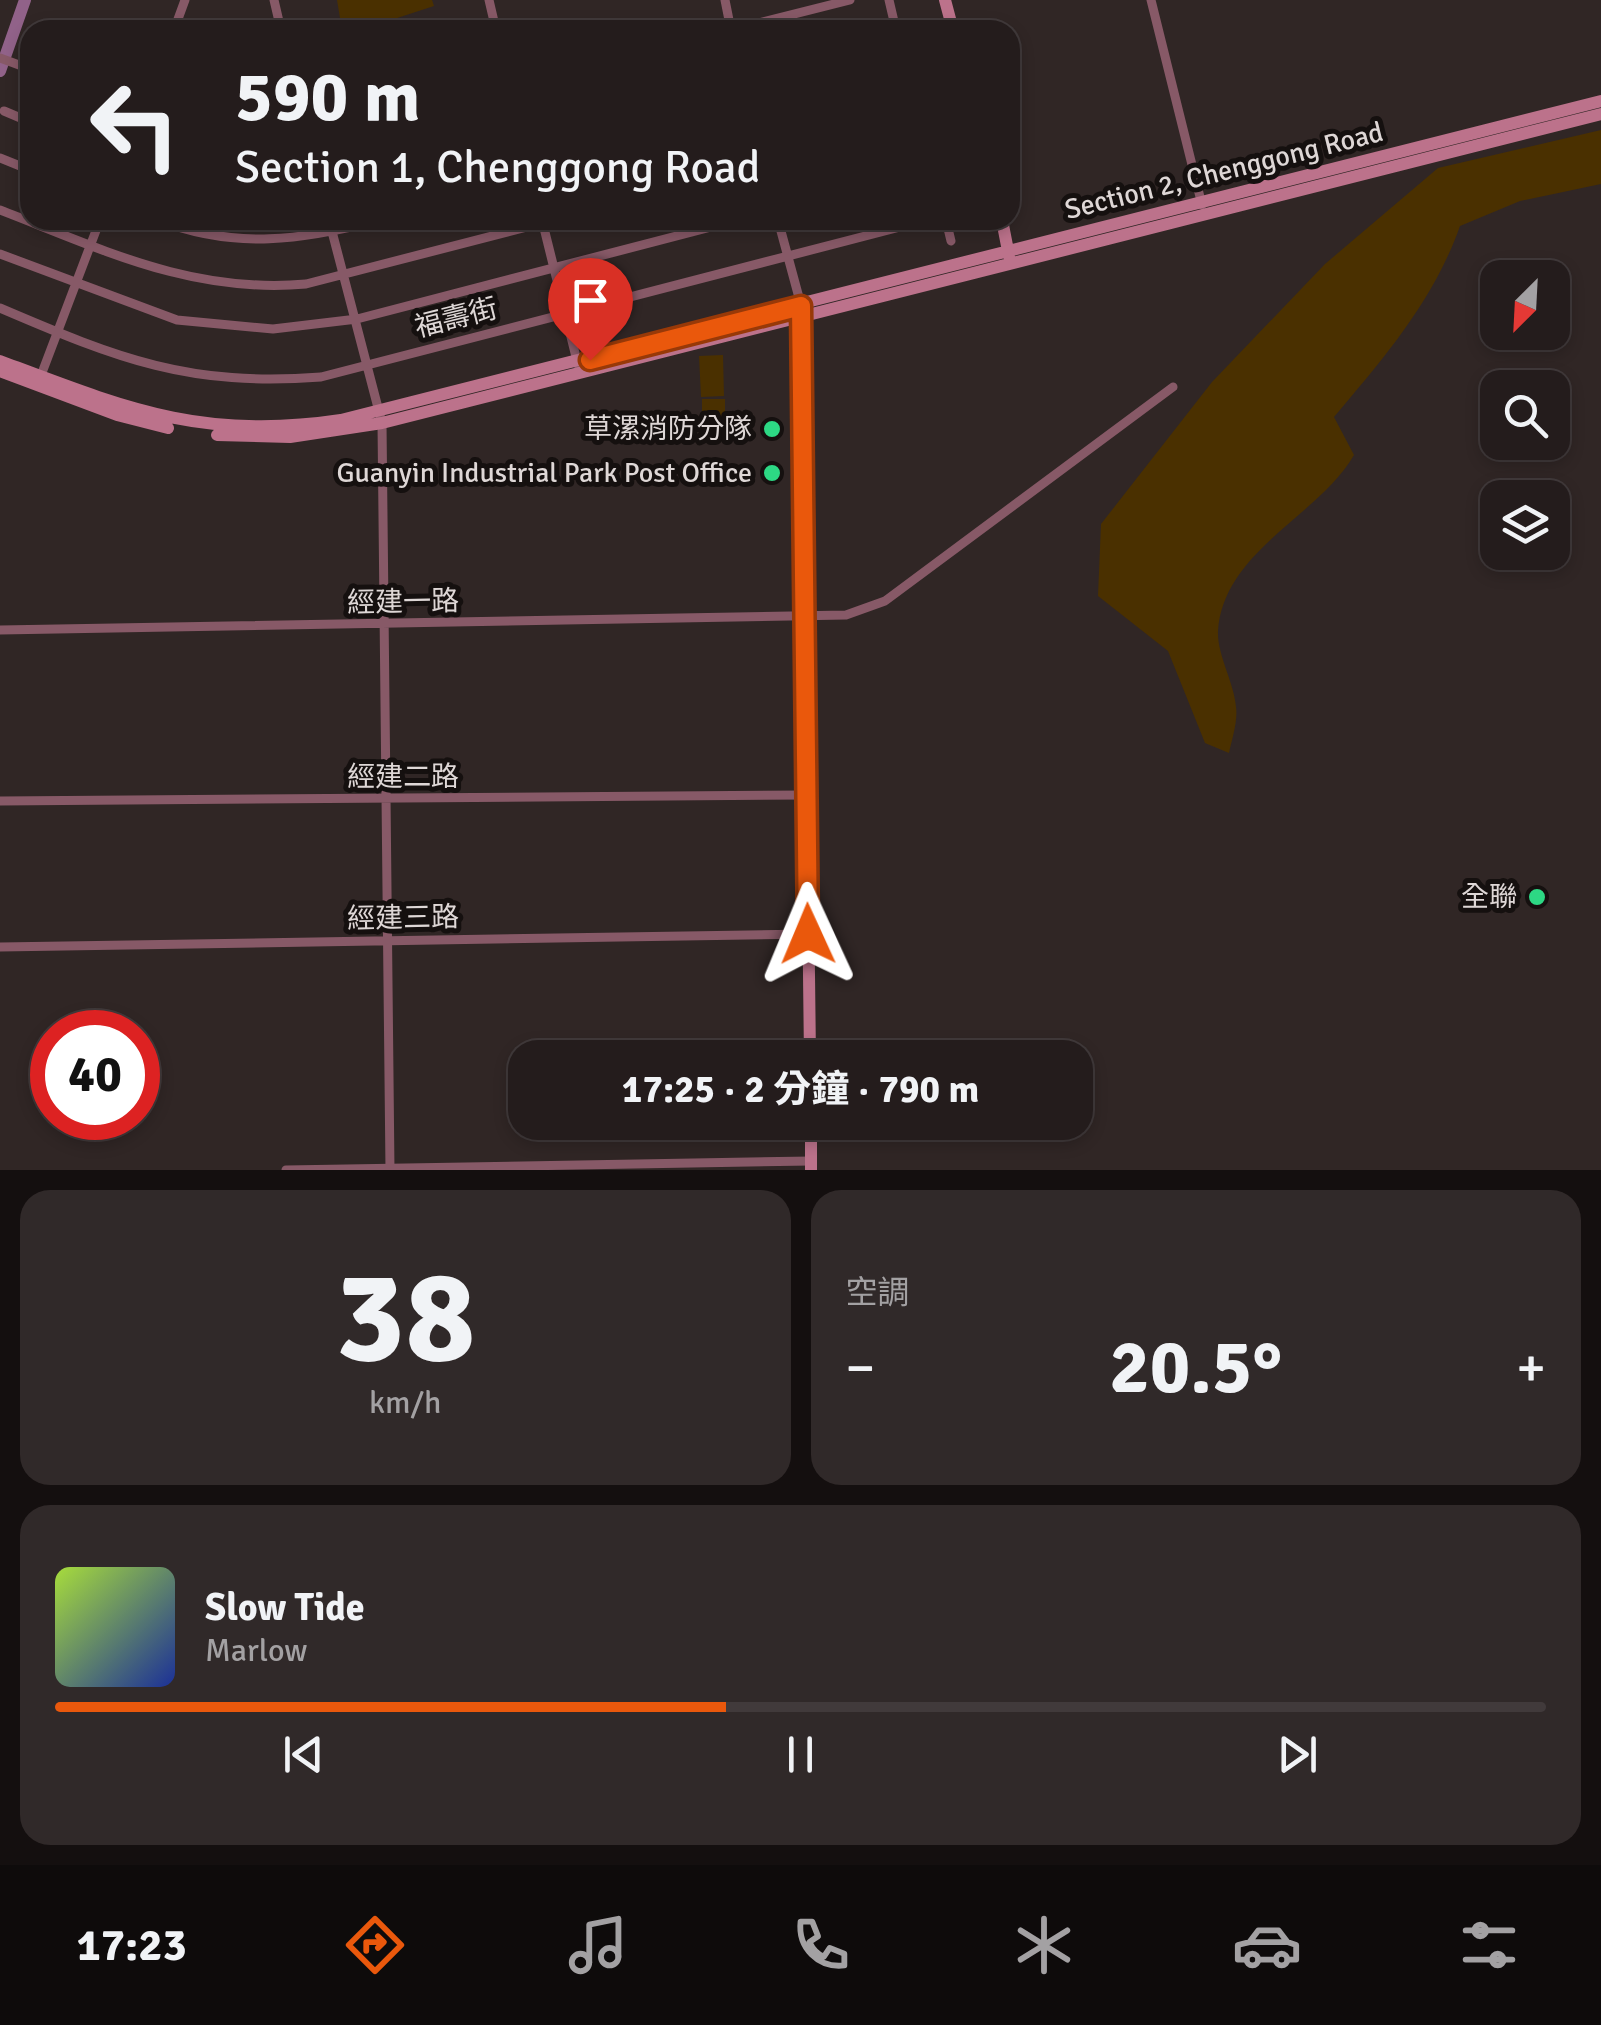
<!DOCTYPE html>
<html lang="zh-TW">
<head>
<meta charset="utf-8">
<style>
  body { margin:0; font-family:Signika,"Noto Sans TC",sans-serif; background:#302929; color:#f1f3f6; height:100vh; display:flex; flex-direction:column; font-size:38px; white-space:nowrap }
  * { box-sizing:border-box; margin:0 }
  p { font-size:32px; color:#a3a1a3 }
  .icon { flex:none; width:55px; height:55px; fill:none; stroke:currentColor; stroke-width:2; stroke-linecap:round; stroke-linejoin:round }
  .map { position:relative; height:1170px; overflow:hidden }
  .side { display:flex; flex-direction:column; gap:20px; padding:20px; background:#140f0f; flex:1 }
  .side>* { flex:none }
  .hud { position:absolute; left:20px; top:20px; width:1000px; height:210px; border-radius:30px; box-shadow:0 5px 15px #0003,0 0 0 2px #413a3b; background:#241c1c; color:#f1f3f6; overflow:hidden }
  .needle { width:65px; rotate:204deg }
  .controls { position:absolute; left:1480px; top:260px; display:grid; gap:20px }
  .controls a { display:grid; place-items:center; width:90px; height:90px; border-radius:20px; background:#241c1c; box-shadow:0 5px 15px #0003,0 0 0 2px #413a3b; font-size:50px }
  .speed { position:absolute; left:30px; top:1010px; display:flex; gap:20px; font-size:50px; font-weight:700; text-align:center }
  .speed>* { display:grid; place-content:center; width:130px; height:130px; border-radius:50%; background:#241c1c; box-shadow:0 5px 15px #0003,0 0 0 2px #413a3b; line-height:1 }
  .speed .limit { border:15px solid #d22; background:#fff; color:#111 }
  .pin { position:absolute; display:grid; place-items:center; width:85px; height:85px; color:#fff; margin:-102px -42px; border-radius:50% 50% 50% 0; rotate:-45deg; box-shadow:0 0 10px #0007 }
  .pin .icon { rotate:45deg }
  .me { position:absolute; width:110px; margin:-55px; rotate:359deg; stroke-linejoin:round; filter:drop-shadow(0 0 8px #0008) }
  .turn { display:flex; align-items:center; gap:35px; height:210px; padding:0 50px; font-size:45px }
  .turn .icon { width:130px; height:130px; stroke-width:2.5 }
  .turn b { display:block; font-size:70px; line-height:85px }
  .big { font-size:75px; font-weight:700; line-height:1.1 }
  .side .widget { flex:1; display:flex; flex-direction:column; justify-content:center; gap:15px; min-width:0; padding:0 35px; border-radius:30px; background:#302929 }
  .side .dial { align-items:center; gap:0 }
  .dial b { font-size:130px; line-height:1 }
  .song { display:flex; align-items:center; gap:30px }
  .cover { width:120px; height:120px; border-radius:15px; background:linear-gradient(135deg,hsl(80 70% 55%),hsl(230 70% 35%)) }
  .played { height:10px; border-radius:5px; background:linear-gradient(90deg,#ea580c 45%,#413a3b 45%) }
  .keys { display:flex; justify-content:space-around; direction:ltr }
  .heat { display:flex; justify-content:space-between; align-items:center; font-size:55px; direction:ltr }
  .side .tiles { flex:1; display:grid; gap:20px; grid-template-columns:1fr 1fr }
  .widget:last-child { grid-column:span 2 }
  .trip { position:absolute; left:508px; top:1040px; width:585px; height:100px; border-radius:30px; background:#241c1c; box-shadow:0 5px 15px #0003,0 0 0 2px #413a3b; font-weight:700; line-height:100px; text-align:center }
  .tabs { display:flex; height:160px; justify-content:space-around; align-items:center; background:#0e0b0b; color:#a3a1a3 }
  .tabs .icon { width:70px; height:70px }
  .tabs .current { color:#ea580c }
  .tabs b { font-size:45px; color:#f1f3f6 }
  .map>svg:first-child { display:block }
  .green { fill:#4a3000 }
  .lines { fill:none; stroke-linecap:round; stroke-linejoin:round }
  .river { stroke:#916289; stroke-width:12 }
  .street { stroke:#875967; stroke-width:9 }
  .secondary { stroke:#bc728b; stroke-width:12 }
  .route-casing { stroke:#983908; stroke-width:25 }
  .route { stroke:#ea580c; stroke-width:18 }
  .poi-dot { fill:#2dd884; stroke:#15100f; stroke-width:4 }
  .labels { text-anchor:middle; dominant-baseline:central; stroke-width:10; stroke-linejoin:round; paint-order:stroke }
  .street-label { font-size:28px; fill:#ded7d6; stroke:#15100f }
  .poi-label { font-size:28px; fill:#ded7d6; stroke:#15100f; text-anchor:end }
</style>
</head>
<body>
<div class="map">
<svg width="1601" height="1170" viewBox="0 0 1601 1170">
  <rect width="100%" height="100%" fill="#302625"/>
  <path class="green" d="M337,0H432L434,6L388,21V30H342Z
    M1601,130V184L1520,201L1460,226C1434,300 1384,358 1334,417L1354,455C1319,516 1223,551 1218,631C1217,655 1234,682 1236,707C1238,721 1232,739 1229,753L1205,743L1168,651L1098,596L1101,524L1212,382L1325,264L1438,168Z
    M723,355L724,396L701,397L699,356Z
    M702,399H725V439H702Z"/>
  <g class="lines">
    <path class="river" d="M0,71L25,0"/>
    <path class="street" d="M274,0L281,30
      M489,0L496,30
      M725,0L731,30
      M889,0L896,30
      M1151,0L1202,205
      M174,30L185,0
      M731,30L850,0
      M0,58L30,69
      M4,111L30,122
      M0,158L30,170
      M0,210C104,250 192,294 306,284L554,220
      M158,220C235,250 303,240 381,220
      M329,220L382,423L390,1170
      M542,220L578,365
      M778,220L801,305
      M946,220L951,241
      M0,254L177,320L273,329L357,319L738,220
      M0,308C119,359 189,387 321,377L927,220
      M40,378L100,220
      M0,630L846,615L885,601L1173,387
      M0,801L806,795
      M0,947L807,934
      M286,1170L811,1161"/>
    <path class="secondary" d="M945,0L953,30
      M1002,220L1009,256
      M801,310L810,1058
      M0,361C125,408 203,441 341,420L1601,101
      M0,371L117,415L168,428
      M217,435L290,437L382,423L1601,114
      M811,1122V1170"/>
  </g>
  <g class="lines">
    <g class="route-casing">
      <path id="route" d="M590,360L801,306L808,934"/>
    </g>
    <use href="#route" class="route"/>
  </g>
  <g class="poi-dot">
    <circle cx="772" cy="429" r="10"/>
    <circle cx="772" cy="473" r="10"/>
    <circle cx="1537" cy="897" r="10"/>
  </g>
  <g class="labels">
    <g class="street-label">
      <text transform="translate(1224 171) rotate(-14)">Section 2, Chenggong Road</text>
      <text transform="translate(456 318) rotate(-14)">福壽街</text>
      <text transform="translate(403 602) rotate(-1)">經建一路</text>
      <text x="403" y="777">經建二路</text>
      <text transform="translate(403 918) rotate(-1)">經建三路</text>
    </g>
    <g class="poi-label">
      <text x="752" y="429">草漯消防分隊</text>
      <text x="752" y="473">Guanyin Industrial Park Post Office</text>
      <text x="1517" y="897">全聯</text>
    </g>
  </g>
</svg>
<div class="controls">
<a><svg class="needle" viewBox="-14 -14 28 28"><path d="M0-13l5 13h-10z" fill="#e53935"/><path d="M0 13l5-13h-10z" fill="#a3a1a3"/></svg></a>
<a><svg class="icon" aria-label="search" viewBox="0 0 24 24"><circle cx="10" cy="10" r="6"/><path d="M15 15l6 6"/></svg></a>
<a><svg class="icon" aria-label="layers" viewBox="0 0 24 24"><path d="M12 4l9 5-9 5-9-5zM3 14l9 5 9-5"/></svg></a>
</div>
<div class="speed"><div class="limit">40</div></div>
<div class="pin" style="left:590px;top:360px;background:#d93025"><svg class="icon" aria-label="arrive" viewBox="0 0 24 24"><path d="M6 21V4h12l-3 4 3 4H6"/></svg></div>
<svg class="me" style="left:808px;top:934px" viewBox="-20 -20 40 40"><path d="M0-17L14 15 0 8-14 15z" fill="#ea580c" stroke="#fff" stroke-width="4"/></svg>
<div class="trip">17:25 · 2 分鐘 · 790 m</div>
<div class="hud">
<div class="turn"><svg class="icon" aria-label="left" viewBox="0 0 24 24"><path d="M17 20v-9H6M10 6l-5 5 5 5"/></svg><div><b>590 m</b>Section 1, Chenggong Road</div></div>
</div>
</div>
<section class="side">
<div class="tiles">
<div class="widget dial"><b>38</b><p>km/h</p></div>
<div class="widget"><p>空調</p>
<div class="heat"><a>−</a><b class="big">20.5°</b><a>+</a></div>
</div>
<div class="widget">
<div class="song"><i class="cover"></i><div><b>Slow Tide</b><p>Marlow</p></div></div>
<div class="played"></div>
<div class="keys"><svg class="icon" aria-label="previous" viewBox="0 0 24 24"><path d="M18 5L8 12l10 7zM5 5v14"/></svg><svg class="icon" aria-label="pause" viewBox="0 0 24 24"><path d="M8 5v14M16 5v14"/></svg><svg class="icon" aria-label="next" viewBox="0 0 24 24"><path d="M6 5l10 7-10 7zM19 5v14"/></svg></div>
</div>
</div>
</section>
<nav class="tabs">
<b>17:23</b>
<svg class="icon current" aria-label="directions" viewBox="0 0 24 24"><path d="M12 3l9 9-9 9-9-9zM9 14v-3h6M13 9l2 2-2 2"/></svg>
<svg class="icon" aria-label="music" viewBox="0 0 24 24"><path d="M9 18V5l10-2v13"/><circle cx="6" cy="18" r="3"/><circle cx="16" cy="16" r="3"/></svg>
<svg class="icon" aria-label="phone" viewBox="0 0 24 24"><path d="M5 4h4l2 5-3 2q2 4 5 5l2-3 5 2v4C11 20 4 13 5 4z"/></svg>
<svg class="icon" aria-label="climate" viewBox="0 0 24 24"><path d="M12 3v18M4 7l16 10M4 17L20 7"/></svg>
<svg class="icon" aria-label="car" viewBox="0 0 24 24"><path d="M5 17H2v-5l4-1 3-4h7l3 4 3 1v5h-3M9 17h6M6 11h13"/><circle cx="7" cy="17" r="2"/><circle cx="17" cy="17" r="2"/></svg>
<svg class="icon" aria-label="filters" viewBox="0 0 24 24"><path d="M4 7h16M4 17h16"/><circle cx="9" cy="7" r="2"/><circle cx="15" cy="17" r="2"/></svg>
</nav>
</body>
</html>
